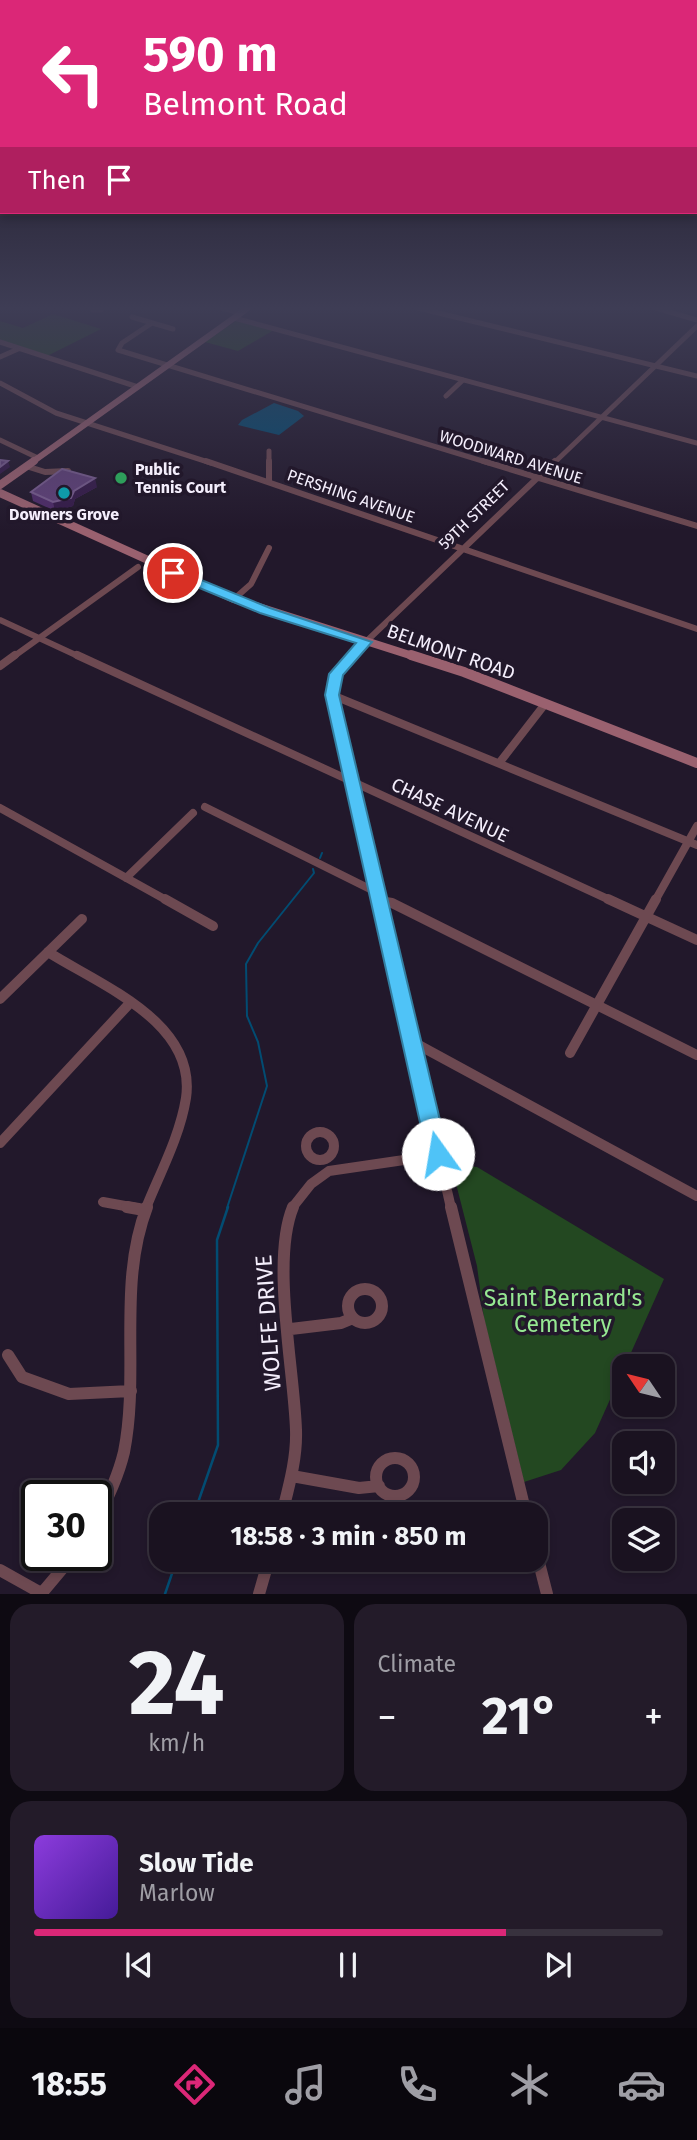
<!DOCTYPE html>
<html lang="en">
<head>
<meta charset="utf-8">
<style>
  body { margin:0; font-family:"Fira Sans",sans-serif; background:#231b29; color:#f1f3f6; height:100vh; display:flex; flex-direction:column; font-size:26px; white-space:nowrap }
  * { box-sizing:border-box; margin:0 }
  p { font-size:23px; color:#9f9ea5 }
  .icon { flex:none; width:38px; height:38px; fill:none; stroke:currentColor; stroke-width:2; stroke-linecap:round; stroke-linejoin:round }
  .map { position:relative; height:1594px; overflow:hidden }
  .panel { display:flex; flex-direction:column; gap:10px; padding:10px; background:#0e0a12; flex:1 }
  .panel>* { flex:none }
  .top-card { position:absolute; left:0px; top:0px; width:698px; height:214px; box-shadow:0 4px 10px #0003,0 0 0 2px #38323e; background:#db2777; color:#fff; overflow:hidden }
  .needle { width:46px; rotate:305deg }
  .fabs { position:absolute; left:612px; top:1354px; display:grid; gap:14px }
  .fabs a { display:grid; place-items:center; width:63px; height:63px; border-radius:14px; background:#1a1220; box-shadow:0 4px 10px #0003,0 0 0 2px #38323e; font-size:35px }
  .speed { position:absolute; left:21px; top:1480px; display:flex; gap:14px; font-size:35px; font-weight:700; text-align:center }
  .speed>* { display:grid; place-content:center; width:91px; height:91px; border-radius:50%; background:#1a1220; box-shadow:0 4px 10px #0003,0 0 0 2px #38323e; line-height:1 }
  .speed .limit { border:4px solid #111; border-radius:10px; background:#fff; color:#111 }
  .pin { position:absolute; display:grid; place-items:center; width:60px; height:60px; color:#fff; margin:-30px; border:4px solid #fff; border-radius:50%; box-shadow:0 2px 7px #0007 }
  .me { position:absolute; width:77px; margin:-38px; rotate:347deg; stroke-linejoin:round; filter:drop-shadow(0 0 5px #0008) }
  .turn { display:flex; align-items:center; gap:24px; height:147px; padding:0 28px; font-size:32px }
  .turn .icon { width:91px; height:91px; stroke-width:2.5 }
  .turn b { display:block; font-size:49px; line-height:60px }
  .then { display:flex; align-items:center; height:66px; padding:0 28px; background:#0003; gap:14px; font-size:26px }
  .big { font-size:52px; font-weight:700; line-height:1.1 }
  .panel .card { flex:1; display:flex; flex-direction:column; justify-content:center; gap:10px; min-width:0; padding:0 24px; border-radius:21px; background:#231b29 }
  .panel .dial { align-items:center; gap:0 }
  .dial b { font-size:91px; line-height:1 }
  .song { display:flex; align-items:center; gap:21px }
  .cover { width:84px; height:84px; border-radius:10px; background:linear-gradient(135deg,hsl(270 70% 55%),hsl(260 70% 35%)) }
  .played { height:7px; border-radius:4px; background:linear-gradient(90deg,#db2777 75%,#38323e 75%) }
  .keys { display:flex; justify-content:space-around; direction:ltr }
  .heat { display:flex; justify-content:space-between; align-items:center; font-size:38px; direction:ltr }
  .panel .tiles { flex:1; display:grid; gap:10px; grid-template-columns:1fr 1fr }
  .card:last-child { grid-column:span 2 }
  .trip { position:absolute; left:149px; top:1502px; width:399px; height:70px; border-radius:21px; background:#1a1220; box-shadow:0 4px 10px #0003,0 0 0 2px #38323e; font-weight:700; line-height:70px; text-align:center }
  .dock { display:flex; height:112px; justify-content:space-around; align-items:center; background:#0a070d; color:#9f9ea5 }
  .dock .icon { width:49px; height:49px }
  .dock .selected { color:#db2777 }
  .dock b { font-size:32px; color:#f1f3f6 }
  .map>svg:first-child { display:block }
  .green { fill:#234821 }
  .water { fill:#024c72 }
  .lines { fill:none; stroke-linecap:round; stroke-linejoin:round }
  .stream-far1 { stroke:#024c72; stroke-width:2 }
  .stream { stroke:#024c72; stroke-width:2.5 }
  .street-far4 { stroke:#6d4951; stroke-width:5 }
  .street-far3 { stroke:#6d4951; stroke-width:6 }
  .street-far2 { stroke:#6d4951; stroke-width:8 }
  .street-far1 { stroke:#6d4951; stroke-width:10 }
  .street { stroke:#6d4951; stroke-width:12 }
  .secondary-far2 { stroke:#9a616f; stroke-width:6 }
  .secondary-far1 { stroke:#9a616f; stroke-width:8 }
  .secondary { stroke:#9a616f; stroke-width:10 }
  .wall { fill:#4e2c68 }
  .shaded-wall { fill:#351b49 }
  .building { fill:#5f4178; stroke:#775c8d; stroke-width:2 }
  .route { fill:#4fc3f7; stroke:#337fa1; stroke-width:2 }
  .leisure-dot { fill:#2e9e5b; stroke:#22182b; stroke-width:2.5 }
  .culture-dot { fill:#0f9aa8; stroke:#22182b; stroke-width:2.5 }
  .labels { text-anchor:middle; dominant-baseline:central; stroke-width:7; stroke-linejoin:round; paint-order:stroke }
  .far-street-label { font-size:16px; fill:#f4eefc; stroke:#22182b }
  .far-poi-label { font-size:16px; font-weight:bold; fill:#f4eefc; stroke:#22182b; text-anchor:start }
  .street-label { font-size:19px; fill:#f4eefc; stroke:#22182b }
  .near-park-label { font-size:23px; fill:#96e892; stroke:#22182b }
  .near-street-label { font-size:23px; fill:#f4eefc; stroke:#22182b }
</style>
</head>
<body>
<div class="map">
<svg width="697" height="1594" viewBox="0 0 697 1594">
  <rect width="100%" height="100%" fill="#22182b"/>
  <path class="green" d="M53,314L101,329L47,356L0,341V321L23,328Z
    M236,321L274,330L238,351L205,342Z
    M451,1164L477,1167L664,1279L595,1433L561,1470L524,1482L484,1319L477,1266Z"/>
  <path class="water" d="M274,403L298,411L304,416L279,435L238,425L242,420Z"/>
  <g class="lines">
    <path class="stream-far1" d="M320,858L322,853
      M227,1208L267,1086L258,1042L247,1016L246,964L258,943L314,873L313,869"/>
    <path class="stream" d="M194,1514L218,1445L217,1240L228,1207
      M165,1594L177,1559"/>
    <path class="street-far4" d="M98,308L101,310H93Z
      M221,308L241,313
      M418,308L697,376
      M656,308L697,320
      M132,317L173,329
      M234,318L697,443
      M152,323L122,343L118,350L489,463
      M0,342L138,387
      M0,357L18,349
      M0,383L56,413L211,463
      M446,396L463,380
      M0,440L38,458
      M269,451V463
      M554,463L697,326"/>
    <path class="street-far3" d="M206,461L697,629
      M269,461V482
      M483,461L697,526
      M26,466L45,472L68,471
      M234,599L251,584L269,548
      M0,620L80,657
      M13,657L138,567
      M350,657L555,461"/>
    <path class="street-far2" d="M77,655L612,901
      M352,655L336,674L332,687L380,901
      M0,666L15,655
      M332,695L697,845
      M500,762L545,704
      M205,807L378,893
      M0,808L168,901
      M126,878L193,813
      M655,901L697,826"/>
    <path class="street-far1" d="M165,899L213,926
      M380,899L451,1208
      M608,899L697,940
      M380,901L392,903L697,1055
      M48,952C100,985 197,1022 186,1098C180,1136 160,1173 146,1208
      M0,999L82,919
      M413,1042L697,1196
      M570,1053L656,899
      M306 1146a14 14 0 1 1 28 0a14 14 0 1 1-28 0Z
      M0,1143L129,1004
      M103,1202L136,1208
      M292,1208L311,1184L329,1171L438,1155"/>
    <path class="street" d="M127,1207L144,1210
      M451,1207L526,1514
      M348 1306a17 17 0 1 1 34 0a17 17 0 1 1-34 0Z
      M291,1329L341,1323L353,1318
      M8,1355L22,1377L69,1394L131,1391
      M376 1477a19 19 0 1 1 38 0a19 19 0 1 1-38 0Z
      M292,1476L359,1488L379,1486
      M282,1514C289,1486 297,1458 296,1430C294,1369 271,1260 293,1207
      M96,1522C107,1499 118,1477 124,1452C140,1372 117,1285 147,1207
      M536,1551L547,1594
      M0,1570L41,1593
      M41,1594L73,1556
      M259,1594L269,1559"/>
    <path class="secondary-far2" d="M31,463L248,308"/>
    <path class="secondary-far1" d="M0,485L34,461
      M0,493L234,599L416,657"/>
    <path class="secondary" d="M411,655L464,672L697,763"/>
  </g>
  <path class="wall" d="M97,487L75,499L73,506L55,511L33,501L31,492Z"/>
  <path class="shaded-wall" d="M8,461L10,467L0,474V467Z
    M95,478L97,487L75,499L73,506L55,511L53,502Z"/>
  <path class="building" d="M0,460L8,461L0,467Z
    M62,469L95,478L74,491L71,498L53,502L31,492Z"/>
  <linearGradient id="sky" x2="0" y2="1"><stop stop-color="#130d18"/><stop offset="0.58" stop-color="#3e3d55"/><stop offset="1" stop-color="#3e3d55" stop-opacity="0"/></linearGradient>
  <rect width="697" height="531" fill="url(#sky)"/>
  <path class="route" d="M168,570H177L270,608L372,642L343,675L339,695L448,1154L445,1162L438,1165L430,1162L427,1154L325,695L329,674L356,643L260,613L168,575Z"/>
  <circle class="leisure-dot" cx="121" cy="478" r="7"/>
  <circle class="culture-dot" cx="64" cy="493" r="7"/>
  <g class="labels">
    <g class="far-street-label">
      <text transform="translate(511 457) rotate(17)">WOODWARD AVENUE</text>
      <text transform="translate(351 496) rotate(19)">PERSHING AVENUE</text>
      <text transform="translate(474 515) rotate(-44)">59TH STREET</text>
    </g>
    <g class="far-poi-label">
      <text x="135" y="469">Public<tspan x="135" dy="18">Tennis Court</tspan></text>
      <text x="64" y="514" text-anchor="middle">Downers Grove</text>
    </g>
    <g class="street-label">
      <text transform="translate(451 652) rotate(19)">BELMONT ROAD</text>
      <text transform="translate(450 810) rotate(25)">CHASE AVENUE</text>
    </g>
    <g class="near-park-label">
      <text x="563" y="1298">Saint Bernard's<tspan x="563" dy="26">Cemetery</tspan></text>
    </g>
    <g class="near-street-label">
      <text transform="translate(268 1323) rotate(-94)">WOLFE DRIVE</text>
    </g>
  </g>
</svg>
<div class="fabs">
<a><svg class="needle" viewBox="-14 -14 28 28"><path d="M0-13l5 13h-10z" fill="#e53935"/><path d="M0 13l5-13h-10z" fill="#9f9ea5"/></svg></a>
<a><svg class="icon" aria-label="sound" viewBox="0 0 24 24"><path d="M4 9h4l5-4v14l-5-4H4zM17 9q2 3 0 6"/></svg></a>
<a><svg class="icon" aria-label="layers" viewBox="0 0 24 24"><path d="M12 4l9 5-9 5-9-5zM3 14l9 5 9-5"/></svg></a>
</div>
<div class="speed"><div class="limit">30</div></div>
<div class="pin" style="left:173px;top:573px;background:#d93025"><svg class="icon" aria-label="arrive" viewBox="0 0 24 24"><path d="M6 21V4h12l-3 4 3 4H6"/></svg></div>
<svg class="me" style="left:438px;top:1154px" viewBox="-20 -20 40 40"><circle r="19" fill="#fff"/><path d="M0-13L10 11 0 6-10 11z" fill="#4fc3f7"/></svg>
<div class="trip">18:58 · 3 min · 850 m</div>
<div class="top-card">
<div class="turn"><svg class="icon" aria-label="left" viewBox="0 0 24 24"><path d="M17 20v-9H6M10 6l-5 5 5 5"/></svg><div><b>590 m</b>Belmont Road</div></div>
<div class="then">Then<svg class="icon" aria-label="arrive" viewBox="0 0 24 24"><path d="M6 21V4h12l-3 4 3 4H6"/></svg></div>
</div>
</div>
<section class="panel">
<div class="tiles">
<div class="card dial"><b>24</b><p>km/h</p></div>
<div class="card"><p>Climate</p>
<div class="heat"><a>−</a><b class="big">21°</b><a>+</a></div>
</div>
<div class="card">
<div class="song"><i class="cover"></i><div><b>Slow Tide</b><p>Marlow</p></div></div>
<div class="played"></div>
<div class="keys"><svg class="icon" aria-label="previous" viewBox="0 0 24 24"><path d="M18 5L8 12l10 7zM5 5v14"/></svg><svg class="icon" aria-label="pause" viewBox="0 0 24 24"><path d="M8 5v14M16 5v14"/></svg><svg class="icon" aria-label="next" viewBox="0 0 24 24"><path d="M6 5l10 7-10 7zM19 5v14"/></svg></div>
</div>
</div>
</section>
<nav class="dock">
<b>18:55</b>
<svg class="icon selected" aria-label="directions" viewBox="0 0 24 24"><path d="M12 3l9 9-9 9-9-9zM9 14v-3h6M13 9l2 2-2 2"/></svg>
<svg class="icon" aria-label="music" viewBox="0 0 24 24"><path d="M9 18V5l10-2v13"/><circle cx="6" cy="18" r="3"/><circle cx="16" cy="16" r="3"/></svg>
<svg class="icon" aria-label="phone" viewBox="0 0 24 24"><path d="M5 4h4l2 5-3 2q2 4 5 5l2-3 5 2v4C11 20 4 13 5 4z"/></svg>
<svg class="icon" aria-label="climate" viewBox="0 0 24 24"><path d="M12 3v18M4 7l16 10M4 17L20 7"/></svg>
<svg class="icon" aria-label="car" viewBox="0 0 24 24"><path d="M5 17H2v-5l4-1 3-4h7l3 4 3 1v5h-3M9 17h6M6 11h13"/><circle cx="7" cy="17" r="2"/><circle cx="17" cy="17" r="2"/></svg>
</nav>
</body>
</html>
